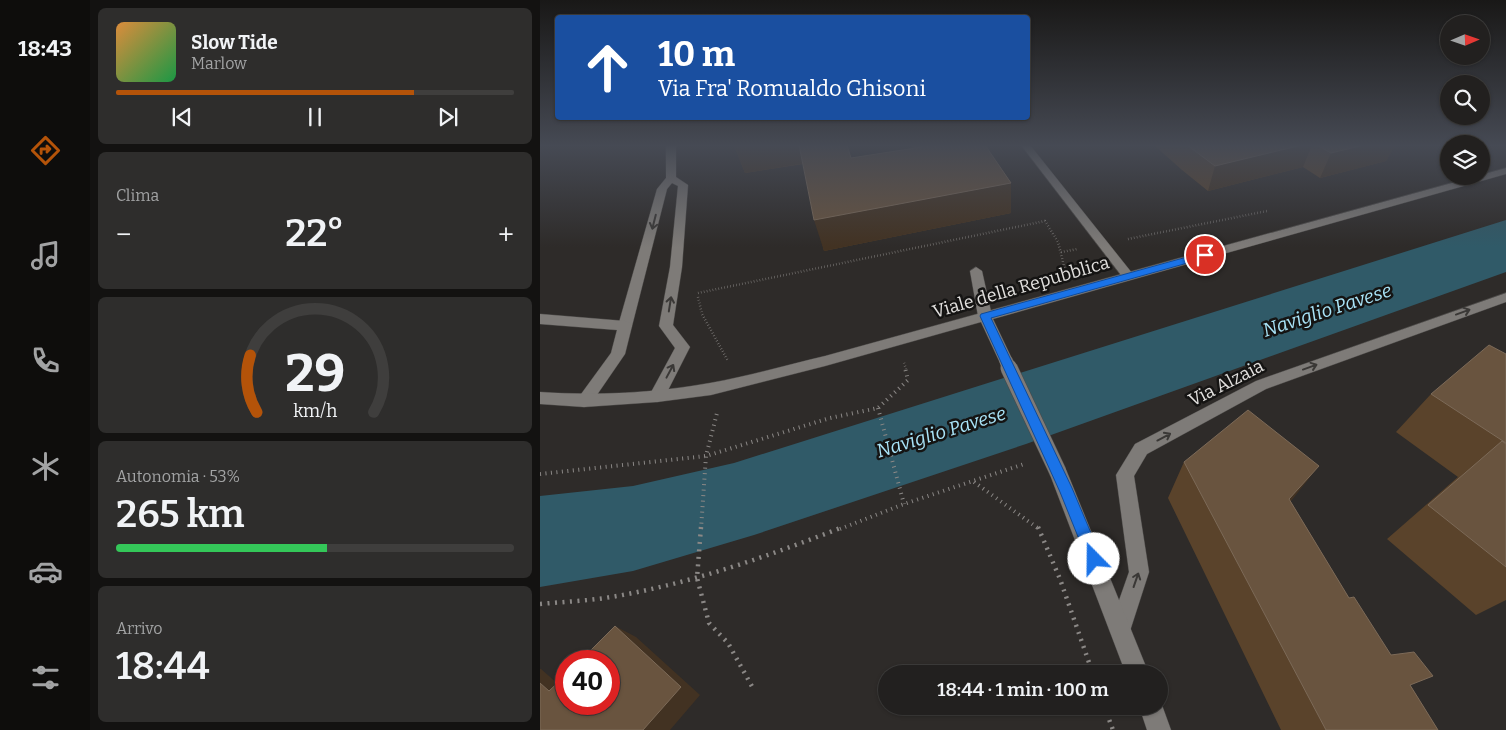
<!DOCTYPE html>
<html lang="it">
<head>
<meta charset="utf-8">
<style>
  body { margin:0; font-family:Bitter,serif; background:#2e2d2c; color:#f1f3f6; height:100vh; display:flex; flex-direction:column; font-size:19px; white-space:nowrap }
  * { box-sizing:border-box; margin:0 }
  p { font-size:16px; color:#a2a3a4 }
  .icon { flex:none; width:28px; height:28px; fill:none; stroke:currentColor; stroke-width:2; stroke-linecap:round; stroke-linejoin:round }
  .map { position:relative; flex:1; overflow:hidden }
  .details { display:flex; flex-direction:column; gap:8px; padding:8px; background:#131211; width:450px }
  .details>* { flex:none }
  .banner { position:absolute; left:15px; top:15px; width:475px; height:105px; border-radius:5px; box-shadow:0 1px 4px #0004,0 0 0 1px #3f3e3d; background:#1a4fa0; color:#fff; overflow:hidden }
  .needle { width:32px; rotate:88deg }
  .controls { position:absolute; left:900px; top:15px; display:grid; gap:10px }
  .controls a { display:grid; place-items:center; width:50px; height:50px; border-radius:50%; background:#22201f; box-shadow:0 1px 4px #0004,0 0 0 1px #3f3e3d; font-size:25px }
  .speed { position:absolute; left:15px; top:650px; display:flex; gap:10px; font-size:25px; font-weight:700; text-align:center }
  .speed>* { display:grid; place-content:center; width:65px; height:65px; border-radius:50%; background:#22201f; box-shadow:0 1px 4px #0004,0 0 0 1px #3f3e3d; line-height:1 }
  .speed .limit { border:8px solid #d22; background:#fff; color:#111 }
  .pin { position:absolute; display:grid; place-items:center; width:42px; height:42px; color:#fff; margin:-21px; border:2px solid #fff; border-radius:50%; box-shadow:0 1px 5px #0007 }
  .me { position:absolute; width:55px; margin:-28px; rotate:338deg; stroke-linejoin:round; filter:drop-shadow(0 0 4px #0008) }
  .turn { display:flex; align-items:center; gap:18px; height:105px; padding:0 20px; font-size:22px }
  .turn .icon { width:65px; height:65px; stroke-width:2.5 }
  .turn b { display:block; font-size:35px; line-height:42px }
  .big { font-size:38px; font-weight:600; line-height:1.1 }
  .details .tile { flex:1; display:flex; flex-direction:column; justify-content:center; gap:8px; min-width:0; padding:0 18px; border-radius:8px; background:#2e2d2c }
  .details .dial { align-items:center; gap:0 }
  .dial svg { height:130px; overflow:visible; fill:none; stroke:#3f3e3d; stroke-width:7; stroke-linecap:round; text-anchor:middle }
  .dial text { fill:#f1f3f6; stroke:none }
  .song { display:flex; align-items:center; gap:15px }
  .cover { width:60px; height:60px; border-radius:8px; background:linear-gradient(135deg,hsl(30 70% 55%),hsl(140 70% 35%)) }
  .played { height:5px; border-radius:2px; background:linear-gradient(90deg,#b45309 75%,#3f3e3d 75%) }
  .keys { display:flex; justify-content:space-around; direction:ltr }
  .heat { display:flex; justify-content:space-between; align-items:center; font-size:28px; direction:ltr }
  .charge { height:8px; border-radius:4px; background:linear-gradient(90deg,#34c759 53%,#3f3e3d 0) }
  .trip { position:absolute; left:338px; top:665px; width:290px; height:50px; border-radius:25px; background:#22201f; box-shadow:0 1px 4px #0004,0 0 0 1px #3f3e3d; font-weight:600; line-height:50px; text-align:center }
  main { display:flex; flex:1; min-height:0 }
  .tabs { display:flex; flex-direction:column; width:90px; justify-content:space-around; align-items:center; background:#0e0d0c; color:#a2a3a4 }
  .tabs .icon { width:35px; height:35px }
  .tabs .selected { color:#b45309 }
  .tabs b { font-size:22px; color:#f1f3f6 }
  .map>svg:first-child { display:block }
  .water { fill:#305a68 }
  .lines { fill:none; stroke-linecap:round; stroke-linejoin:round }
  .lane-casing { stroke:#4b4947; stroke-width:1 }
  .street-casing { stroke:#4b4947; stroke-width:1 }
  .secondary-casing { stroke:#4b4947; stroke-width:1 }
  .path-far2 { stroke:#8b8886; stroke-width:2.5; stroke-dasharray:0.5 2.5; stroke-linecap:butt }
  .path-far1 { stroke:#8b8886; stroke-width:4; stroke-dasharray:1 4.5; stroke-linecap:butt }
  .path { stroke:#8b8886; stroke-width:4.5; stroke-dasharray:2 5.5; stroke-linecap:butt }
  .lane { fill:#7e7b78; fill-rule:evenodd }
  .street { fill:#7e7b78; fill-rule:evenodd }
  .secondary { fill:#7e7b78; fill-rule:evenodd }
  .secondary-bridge-far1-casing { stroke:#4b4947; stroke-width:14; stroke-linecap:butt }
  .secondary-bridge-casing { stroke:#4b4947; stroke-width:18; stroke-linecap:butt }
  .secondary-bridge-far1 { stroke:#7e7b78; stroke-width:13 }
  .secondary-bridge { stroke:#7e7b78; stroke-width:17 }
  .wall { fill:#5a432b }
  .shaded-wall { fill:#423222 }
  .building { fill:#69543f; stroke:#7c6a58 }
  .oneway { stroke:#3a3836 }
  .route { fill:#1a73e8; stroke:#114b97 }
  .labels { text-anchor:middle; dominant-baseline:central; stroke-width:5; stroke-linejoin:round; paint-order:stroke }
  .street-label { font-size:18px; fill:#e2e0de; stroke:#151413 }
  .water-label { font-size:19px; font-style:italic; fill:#a9e4f8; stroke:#151413 }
</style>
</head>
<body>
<main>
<nav class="tabs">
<b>18:43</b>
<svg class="icon selected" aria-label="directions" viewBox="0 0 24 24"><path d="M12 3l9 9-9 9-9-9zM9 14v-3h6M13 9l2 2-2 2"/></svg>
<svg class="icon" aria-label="music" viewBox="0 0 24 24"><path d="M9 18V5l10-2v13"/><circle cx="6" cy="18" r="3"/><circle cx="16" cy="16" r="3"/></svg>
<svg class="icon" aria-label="phone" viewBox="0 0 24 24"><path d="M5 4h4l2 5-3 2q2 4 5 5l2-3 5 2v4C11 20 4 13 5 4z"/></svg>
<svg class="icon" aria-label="climate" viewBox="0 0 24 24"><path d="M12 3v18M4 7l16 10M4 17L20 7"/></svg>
<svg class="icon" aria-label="car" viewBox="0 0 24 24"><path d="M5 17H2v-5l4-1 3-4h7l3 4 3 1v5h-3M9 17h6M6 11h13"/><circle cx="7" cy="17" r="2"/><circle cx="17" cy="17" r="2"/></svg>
<svg class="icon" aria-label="filters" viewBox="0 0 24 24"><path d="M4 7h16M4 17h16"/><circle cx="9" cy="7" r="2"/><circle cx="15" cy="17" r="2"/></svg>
</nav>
<section class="details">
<div class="tile">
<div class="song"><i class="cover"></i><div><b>Slow Tide</b><p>Marlow</p></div></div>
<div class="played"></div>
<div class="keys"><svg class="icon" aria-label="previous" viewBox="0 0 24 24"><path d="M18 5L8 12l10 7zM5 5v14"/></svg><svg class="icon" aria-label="pause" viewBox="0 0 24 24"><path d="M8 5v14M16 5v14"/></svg><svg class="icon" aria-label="next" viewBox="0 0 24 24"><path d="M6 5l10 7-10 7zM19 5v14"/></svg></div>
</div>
<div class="tile"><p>Clima</p>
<div class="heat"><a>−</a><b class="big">22°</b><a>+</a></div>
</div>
<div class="tile dial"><svg viewBox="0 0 100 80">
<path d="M14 69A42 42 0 1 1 86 69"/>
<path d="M14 69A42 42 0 0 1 10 34" stroke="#b45309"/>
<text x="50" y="56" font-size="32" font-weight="700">29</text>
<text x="50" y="72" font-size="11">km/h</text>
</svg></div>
<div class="tile"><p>Autonomia · 53%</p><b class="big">265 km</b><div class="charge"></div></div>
<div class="tile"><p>Arrivo</p><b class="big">18:44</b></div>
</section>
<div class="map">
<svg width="966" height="730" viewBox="0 0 966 730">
  <rect width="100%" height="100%" fill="#2e2b29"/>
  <path class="water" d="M966,220V272L486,444L214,535L93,571L0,587V496L93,486L194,463Z"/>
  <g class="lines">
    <g class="lane-casing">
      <path id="lane" d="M126,145H136V177L148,185L142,267L133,325L150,347L123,400L117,402L111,400L109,396L135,348L119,326L130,267L138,186L132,183L127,189L92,326L90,329H80L78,326L117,189L126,178Z
        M481,145H490L592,273L594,276L592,279H584Z
        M436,267L442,271L452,316L450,319H440L438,316L430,271Z"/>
    </g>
    <g class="street-casing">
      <path id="street" d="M966,293V302L726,389L607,454L594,476L609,572L589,634L581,637L573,634L570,626L589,572L576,475L595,444L716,381Z
        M0,314L85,321L90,323L92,326L85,354L50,405L44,407L38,405L36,401L71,353L77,330L0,324Z"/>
    </g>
    <g class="secondary-casing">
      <path id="secondary" d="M966,168V174L453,319L473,361L471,365L466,366L461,365L441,322L285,366L171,395L117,402L44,407L0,404V392C57,396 114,393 170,383C209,376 247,365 285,356Z
        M518,464L524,466L527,472L609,674H586L509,472L512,466Z
        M619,697L631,730H607L599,706H619Z"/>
    </g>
    <path class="path-far2" d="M588,239L727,211
      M521,252L538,249
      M158,293L505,221L518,242L525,270
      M158,297L162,314L188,361
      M364,363L366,369"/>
    <path class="path-far1" d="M338,408L364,504
      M0,474L166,456L290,418L338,408L368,380L365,368
      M434,482L499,529
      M161,529L166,456L177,413
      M300,529L364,504L484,464"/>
    <path class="path" d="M161,527L157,578L169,623L188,643L214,690
      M498,527L520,579L553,674
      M0,604C22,602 44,601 65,598C147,585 226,557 303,527
      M564,706L573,730"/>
    <use href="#lane" class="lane"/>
    <use href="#street" class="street"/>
    <use href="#secondary" class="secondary"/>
    <g class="secondary-bridge-far1-casing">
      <path id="secondary-bridge-far1" d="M466,361L470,369"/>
    </g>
    <g class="secondary-bridge-casing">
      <path id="secondary-bridge" d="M469,368L518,472"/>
    </g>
    <use href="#secondary-bridge-far1" class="secondary-bridge-far1"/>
    <use href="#secondary-bridge" class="secondary-bridge"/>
  </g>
  <path class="wall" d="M194,145H307L311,158L373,148L371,145H445L471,183V213L284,251L263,164L205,173Z
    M614,145H855L846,161L780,178L763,167L668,191L642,170Z
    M966,354V600L936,615L847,539L918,477L856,432L891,394Z
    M644,462L751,502L809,598L870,685L898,730H741L628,498Z"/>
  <path class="shaded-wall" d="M194,145H260L266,163L205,173Z
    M762,145H772L763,167L668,191L675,166Z
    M824,145H855L846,161L780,178L791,153Z
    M471,183V213L284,251L274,220Z
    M779,466L751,501L722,532L749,499Z
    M75,626L96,637L160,695L130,730H103Z
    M0,669H1L26,691H9L0,683Z"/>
  <path class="building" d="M259,145H307L311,158L382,147L381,145H445L471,183L274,220Z
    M647,145H762L675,166Z
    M777,145H824L791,153Z
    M949,345L966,354V443L891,394Z
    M708,410L779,466L749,499L809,598L814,597L851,655L874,652L893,676L870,685L898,730H786L644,462Z
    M962,441L966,444V567L888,505Z
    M75,626L141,687L103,730H0V683L9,691L26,675V704H69V661H40Z"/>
  <defs><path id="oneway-shaft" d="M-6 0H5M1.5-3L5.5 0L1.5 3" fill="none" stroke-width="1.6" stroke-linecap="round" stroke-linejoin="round" transform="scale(1.25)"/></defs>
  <g class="oneway">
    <use href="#oneway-shaft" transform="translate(114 222) rotate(104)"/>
    <use href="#oneway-shaft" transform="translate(130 304) rotate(-81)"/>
    <use href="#oneway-shaft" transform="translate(923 312) rotate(-20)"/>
    <use href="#oneway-shaft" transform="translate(770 367) rotate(-20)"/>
    <use href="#oneway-shaft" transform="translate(130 371) rotate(-62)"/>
    <use href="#oneway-shaft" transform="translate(624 437) rotate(-28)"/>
    <use href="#oneway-shaft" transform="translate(596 580) rotate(-71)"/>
  </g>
  <linearGradient id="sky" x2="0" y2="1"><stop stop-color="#191817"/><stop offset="0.59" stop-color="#464a54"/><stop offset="1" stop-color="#464a54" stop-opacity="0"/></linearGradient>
  <rect width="966" height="247" fill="url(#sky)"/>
  <path class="route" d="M665,252L670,255L669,257L451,318L532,488L562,559L559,564L554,567L549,564L520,492L440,316L441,314Z"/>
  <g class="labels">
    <g class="street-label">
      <text transform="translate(481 287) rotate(-16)">Viale della Repubblica</text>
      <text transform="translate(686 383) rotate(-27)">Via Alzaia</text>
    </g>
    <g class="water-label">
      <text transform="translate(787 310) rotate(-18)">Naviglio Pavese</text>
      <text transform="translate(401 432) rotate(-17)">Naviglio Pavese</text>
    </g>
  </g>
</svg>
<div class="controls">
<a><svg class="needle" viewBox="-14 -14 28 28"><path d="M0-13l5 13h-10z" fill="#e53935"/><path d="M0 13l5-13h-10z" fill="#a2a3a4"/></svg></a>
<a><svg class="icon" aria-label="search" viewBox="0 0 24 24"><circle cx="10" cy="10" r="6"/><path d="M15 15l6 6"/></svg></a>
<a><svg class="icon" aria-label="layers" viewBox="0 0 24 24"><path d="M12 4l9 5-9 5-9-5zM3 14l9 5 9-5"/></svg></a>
</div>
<div class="speed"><div class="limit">40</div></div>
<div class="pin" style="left:665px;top:255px;background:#d93025"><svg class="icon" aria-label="arrive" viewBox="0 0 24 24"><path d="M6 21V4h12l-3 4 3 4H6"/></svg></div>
<svg class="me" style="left:554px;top:559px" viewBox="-20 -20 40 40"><circle r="19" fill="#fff"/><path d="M0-13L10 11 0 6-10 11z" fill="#1a73e8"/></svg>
<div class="trip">18:44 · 1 min · 100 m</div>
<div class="banner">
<div class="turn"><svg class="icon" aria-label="ahead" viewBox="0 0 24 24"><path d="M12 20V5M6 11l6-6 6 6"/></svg><div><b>10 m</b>Via Fra' Romualdo Ghisoni</div></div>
</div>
</div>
</main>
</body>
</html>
